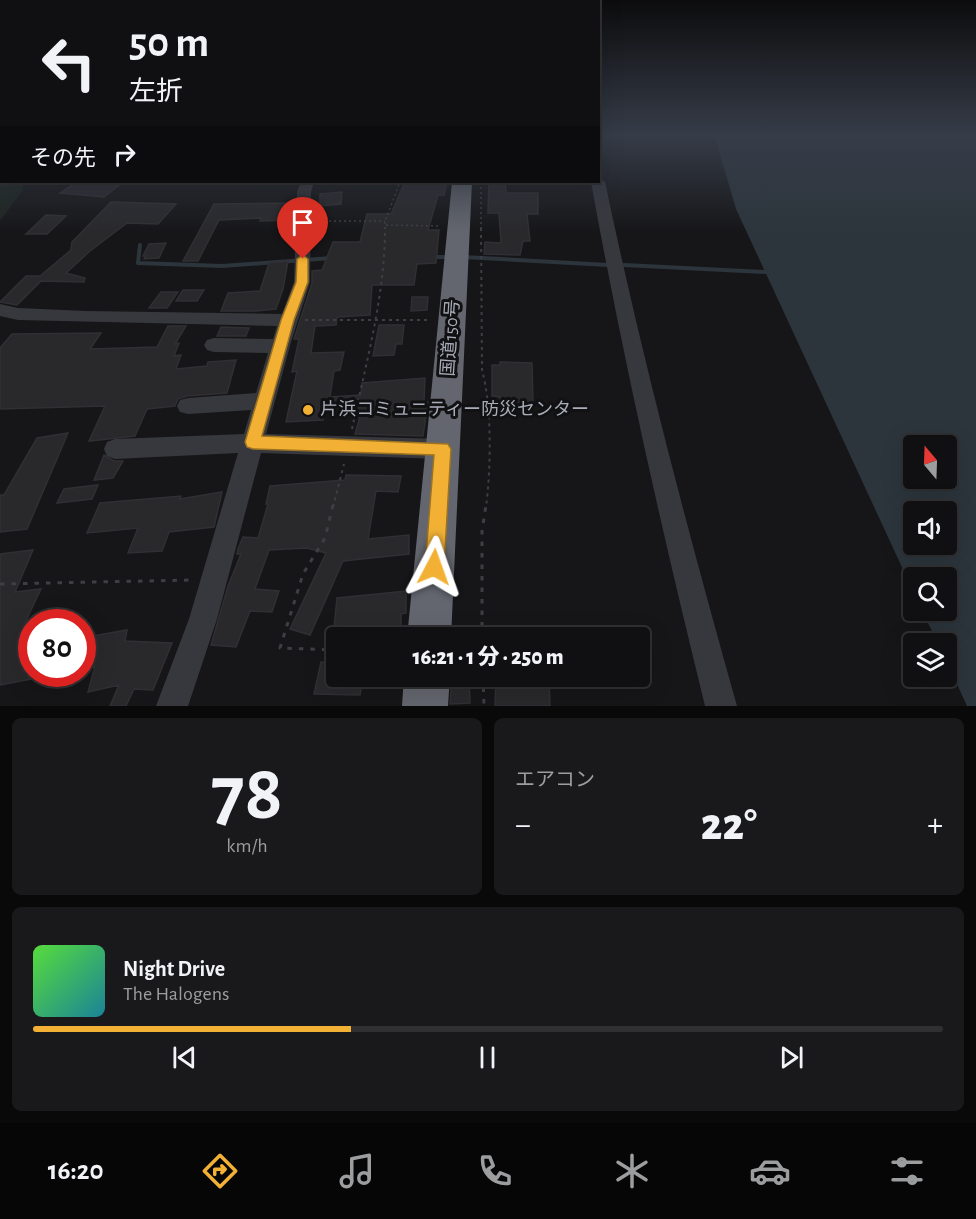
<!DOCTYPE html>
<html lang="ja">
<head>
<meta charset="utf-8">
<style>
  body { margin:0; font-family:"Alegreya Sans","Noto Sans JP",sans-serif; background:#19191b; color:#f1f3f6; height:100vh; display:flex; flex-direction:column; font-size:22px; white-space:nowrap }
  * { box-sizing:border-box; margin:0 }
  p { font-size:20px; color:#9c9d9f }
  .icon { flex:none; width:33px; height:33px; fill:none; stroke:currentColor; stroke-width:2; stroke-linecap:round; stroke-linejoin:round }
  .map { position:relative; height:706px; overflow:hidden }
  .details { display:flex; flex-direction:column; gap:12px; padding:12px; background:#09090a; flex:1 }
  .details>* { flex:none }
  .guide { position:absolute; left:0px; top:0px; width:600px; height:183px; box-shadow:0 6px 24px #0002,0 0 0 2px #303032; background:#101012; color:#f1f3f6; overflow:hidden }
  .needle { width:39px; rotate:341deg }
  .controls { position:absolute; left:903px; top:435px; display:grid; gap:12px }
  .controls a { display:grid; place-items:center; width:54px; height:54px; border-radius:6px; background:#101012; box-shadow:0 6px 24px #0002,0 0 0 2px #303032; font-size:30px }
  .speed { position:absolute; left:18px; top:609px; display:flex; gap:12px; font-size:30px; font-weight:700; text-align:center }
  .speed>* { display:grid; place-content:center; width:78px; height:78px; border-radius:50%; background:#101012; box-shadow:0 6px 24px #0002,0 0 0 2px #303032; line-height:1 }
  .speed .limit { border:9px solid #d22; background:#fff; color:#111 }
  .pin { position:absolute; display:grid; place-items:center; width:51px; height:51px; color:#fff; margin:-62px -26px; border-radius:50% 50% 50% 0; rotate:-45deg; box-shadow:0 0 6px #0007 }
  .pin .icon { rotate:45deg }
  .me { position:absolute; width:66px; margin:-33px; rotate:4deg; stroke-linejoin:round; filter:drop-shadow(0 0 4px #0008) }
  .turn { display:flex; align-items:center; gap:21px; height:126px; padding:0 30px; font-size:27px }
  .turn .icon { width:78px; height:78px; stroke-width:2.5 }
  .turn b { display:block; font-size:42px; line-height:51px }
  .then { display:flex; align-items:center; height:57px; padding:0 30px; background:#0003; gap:12px; font-size:22px }
  .big { font-size:45px; font-weight:800; line-height:1.1 }
  .details .card { flex:1; display:flex; flex-direction:column; justify-content:center; gap:9px; min-width:0; padding:0 21px; border-radius:9px; background:#19191b }
  .details .dial { align-items:center; gap:0 }
  .dial b { font-size:78px; line-height:1 }
  .song { display:flex; align-items:center; gap:18px }
  .cover { width:72px; height:72px; border-radius:9px; background:linear-gradient(135deg,hsl(110 70% 55%),hsl(190 70% 35%)) }
  .played { height:6px; border-radius:3px; background:linear-gradient(90deg,#f2b134 35%,#303032 35%) }
  .keys { display:flex; justify-content:space-around; direction:ltr }
  .heat { display:flex; justify-content:space-between; align-items:center; font-size:33px; direction:ltr }
  .details .tiles { flex:1; display:grid; gap:12px; grid-template-columns:1fr 1fr }
  .card:last-child { grid-column:span 2 }
  .trip { position:absolute; left:326px; top:627px; width:324px; height:60px; border-radius:6px; background:#101012; box-shadow:0 6px 24px #0002,0 0 0 2px #303032; font-weight:800; line-height:60px; text-align:center }
  .menu { display:flex; height:96px; justify-content:space-around; align-items:center; background:#060607; color:#9c9d9f }
  .menu .icon { width:42px; height:42px }
  .menu .active { color:#f2b134 }
  .menu b { font-size:27px; color:#f1f3f6 }
  .map>svg:first-child { display:block }
  .green { fill:#1c231d }
  .water { fill:#2c353c; fill-rule:evenodd }
  .lines { fill:none; stroke-linecap:round; stroke-linejoin:round }
  .stream { stroke:#2c353c; stroke-width:4 }
  .building { fill:#29292c; stroke:#303034; stroke-width:1.5 }
  .path-far2 { stroke:#3d3f44; stroke-width:1.5; stroke-dasharray:2 3; stroke-linecap:butt }
  .path-far1 { stroke:#3d3f44; stroke-width:2; stroke-dasharray:3 4; stroke-linecap:butt }
  .path { stroke:#3d3f44; stroke-width:3; stroke-dasharray:4.5 7; stroke-linecap:butt }
  .minor { fill:#37383d; fill-rule:evenodd }
  .highway { fill:#63666e; fill-rule:evenodd }
  .route { fill:#f2b134; stroke:#9d7322; stroke-width:1.5 }
  .poi-dot { fill:#f2b134; stroke:#111113; stroke-width:2 }
  .labels { text-anchor:middle; dominant-baseline:central; stroke-width:6; stroke-linejoin:round; paint-order:stroke }
  .street-label { font-size:18px; fill:#a8adb8; stroke:#111113 }
  .poi-label { font-size:18px; fill:#a8adb8; stroke:#111113; text-anchor:start }
</style>
</head>
<body>
<div class="map">
<svg width="976" height="706" viewBox="0 0 976 706">
  <rect width="100%" height="100%" fill="#161618"/>
  <path class="green" d="M0,134L2,182H23V190L0,221Z"/>
  <path class="water" d="M714,134H976V706H967L947,662L946,644L938,643L922,611L946,610V578H914L913,591L736,209ZM914,446H946V478H914ZM914,512H946V544H914Z"/>
  <g class="lines">
    <path class="stream" d="M140,245L138,263L222,266L332,258
      M430,257H449
      M463,257L608,265
      M624,265L766,272"/>
  </g>
  <path class="building" d="M77,182H123L104,197L60,193Z
    M405,182H447L444,195H438L428,230H439L436,263L417,264L414,285H372L370,315L337,317L336,325L315,326L311,353L344,352L340,370L334,371L330,397L361,395L362,383L425,378L424,401L428,402L423,436L355,434L360,417H357L358,407L325,409L323,420L286,422L297,371L292,372L299,339H294L312,283V271L322,270L333,242H360L367,214H391Z
    M489,182H505L506,193H538V214H527L530,241H523L520,255L484,254L485,242L501,243L499,213H488Z
    M342,192L341,204L320,206V194Z
    M111,202L176,204L158,224L127,223L90,251L66,273L85,278L84,282L41,281L17,305L0,302L26,276H40L71,250L72,242Z
    M294,203L291,220L260,221L261,218L219,220L198,261H183L214,204Z
    M46,215L66,216L47,234H26Z
    M166,243L159,258L144,259L146,256H143L149,244Z
    M288,261L283,289L276,309L256,311H221L228,293L260,291L269,263Z
    M183,290H204L197,301H176Z
    M161,292H178L167,308H149Z
    M412,297H428L427,310L411,311Z
    M379,325H404L402,344H396L394,355L373,356Z
    M168,326H186L175,344L179,343L174,356L181,355L176,369L207,366L208,362L236,360L227,393L187,396L178,399L175,406L147,409L135,436L89,441L105,406L0,409V348L12,334L101,333L90,349L157,347Z
    M221,327L249,328L246,336H217Z
    M500,362L532,363L533,403L500,401V397L492,396V365H500Z
    M68,433L27,529L0,532V495H4L37,438Z
    M104,455L114,461H123L113,478L94,480Z
    M346,475L401,476L398,492L376,491L368,539L409,535V554L343,561L310,635L290,629L326,553L307,548L269,550L255,589L279,591L272,612L250,611L236,647L211,645L228,586L241,554H237L238,549L243,537L258,538L268,504H266L270,486L345,480Z
    M98,485L92,499L57,503L64,489Z
    M222,492L214,527L169,532L162,551L128,553L138,528L87,533L100,503L181,496L180,499Z
    M33,550L15,592L41,589L23,627L30,625L21,650L32,648V679L0,685V554Z
    M406,591V613L401,614V638H333L337,598Z
    M127,630L125,641L172,643L153,690L134,689L126,706H110L119,685L88,692L95,666L82,669V638Z
    M321,662L336,663V676H363L360,695L314,694Z
    M452,676H469L470,703L450,704Z
    M496,677L549,679L550,706H495Z"/>
  <g class="lines">
    <path class="path-far2" d="M319,221H385
      M386,225L441,226
      M385,229V221L400,182
      M481,229V182"/>
    <path class="path-far1" d="M481,228L482,370C492,406 491,469 486,507
      M305,320H431
      M352,429C366,363 385,296 385,228
      M333,507L344,464"/>
    <path class="path" d="M333,505L325,538L303,574L280,648L336,650
      M0,584L192,580
      M482,638V531L486,505
      M483,676L484,706"/>
    <path class="minor" d="M598,178L605,182C642,358 688,532 737,706H705C662,531 623,359 591,182H598Z
      M301,182H314L311,192L310,282L291,342L266,434L443,439L451,442L454,449L451,456L443,459L261,453L217,619L188,706H156L189,619L238,453L115,459L107,456L104,449L107,442L115,439L244,434L251,410L188,414L180,412L177,406L180,400L188,398L256,393L268,353L214,352L207,350L204,345L207,340L214,338L273,339L277,326L18,320L0,316V304L18,308L86,311L282,314L294,282L297,192Z"/>
    <path class="highway" d="M452,182H472L451,638H407Z
      M404,676H450L448,706H402Z"/>
  </g>
  <linearGradient id="sky" x2="0" y2="1"><stop stop-color="#0c0c0d"/><stop offset="0.58" stop-color="#363c48"/><stop offset="1" stop-color="#363c48" stop-opacity="0"/></linearGradient>
  <rect width="976" height="233" fill="url(#sky)"/>
  <path class="route" d="M303,255L308,259V282L294,320L262,436L448,444L451,449L444,567L441,573L434,576L428,573L425,567L434,455L253,449L247,447L245,442L281,320L296,282L297,259Z"/>
  <circle class="poi-dot" cx="308" cy="410" r="6"/>
  <g class="labels">
    <g class="street-label">
      <text transform="translate(451 338) rotate(-86)">国道150号</text>
    </g>
    <g class="poi-label">
      <text x="320" y="410">片浜コミュニティー防災センター</text>
    </g>
  </g>
</svg>
<div class="controls">
<a><svg class="needle" viewBox="-14 -14 28 28"><path d="M0-13l5 13h-10z" fill="#e53935"/><path d="M0 13l5-13h-10z" fill="#9c9d9f"/></svg></a>
<a><svg class="icon" aria-label="sound" viewBox="0 0 24 24"><path d="M4 9h4l5-4v14l-5-4H4zM17 9q2 3 0 6"/></svg></a>
<a><svg class="icon" aria-label="search" viewBox="0 0 24 24"><circle cx="10" cy="10" r="6"/><path d="M15 15l6 6"/></svg></a>
<a><svg class="icon" aria-label="layers" viewBox="0 0 24 24"><path d="M12 4l9 5-9 5-9-5zM3 14l9 5 9-5"/></svg></a>
</div>
<div class="speed"><div class="limit">80</div></div>
<div class="pin" style="left:303px;top:259px;background:#d93025"><svg class="icon" aria-label="arrive" viewBox="0 0 24 24"><path d="M6 21V4h12l-3 4 3 4H6"/></svg></div>
<svg class="me" style="left:434px;top:567px" viewBox="-20 -20 40 40"><path d="M0-17L14 15 0 8-14 15z" fill="#f2b134" stroke="#fff" stroke-width="4"/></svg>
<div class="trip">16:21 · 1 分 · 250 m</div>
<div class="guide">
<div class="turn"><svg class="icon" aria-label="left" viewBox="0 0 24 24"><path d="M17 20v-9H6M10 6l-5 5 5 5"/></svg><div><b>50 m</b>左折</div></div>
<div class="then">その先<svg class="icon" aria-label="right" viewBox="0 0 24 24"><path d="M7 20v-9h11M14 6l5 5-5 5"/></svg></div>
</div>
</div>
<section class="details">
<div class="tiles">
<div class="card dial"><b>78</b><p>km/h</p></div>
<div class="card"><p>エアコン</p>
<div class="heat"><a>−</a><b class="big">22°</b><a>+</a></div>
</div>
<div class="card">
<div class="song"><i class="cover"></i><div><b>Night Drive</b><p>The Halogens</p></div></div>
<div class="played"></div>
<div class="keys"><svg class="icon" aria-label="previous" viewBox="0 0 24 24"><path d="M18 5L8 12l10 7zM5 5v14"/></svg><svg class="icon" aria-label="pause" viewBox="0 0 24 24"><path d="M8 5v14M16 5v14"/></svg><svg class="icon" aria-label="next" viewBox="0 0 24 24"><path d="M6 5l10 7-10 7zM19 5v14"/></svg></div>
</div>
</div>
</section>
<nav class="menu">
<b>16:20</b>
<svg class="icon active" aria-label="directions" viewBox="0 0 24 24"><path d="M12 3l9 9-9 9-9-9zM9 14v-3h6M13 9l2 2-2 2"/></svg>
<svg class="icon" aria-label="music" viewBox="0 0 24 24"><path d="M9 18V5l10-2v13"/><circle cx="6" cy="18" r="3"/><circle cx="16" cy="16" r="3"/></svg>
<svg class="icon" aria-label="phone" viewBox="0 0 24 24"><path d="M5 4h4l2 5-3 2q2 4 5 5l2-3 5 2v4C11 20 4 13 5 4z"/></svg>
<svg class="icon" aria-label="climate" viewBox="0 0 24 24"><path d="M12 3v18M4 7l16 10M4 17L20 7"/></svg>
<svg class="icon" aria-label="car" viewBox="0 0 24 24"><path d="M5 17H2v-5l4-1 3-4h7l3 4 3 1v5h-3M9 17h6M6 11h13"/><circle cx="7" cy="17" r="2"/><circle cx="17" cy="17" r="2"/></svg>
<svg class="icon" aria-label="filters" viewBox="0 0 24 24"><path d="M4 7h16M4 17h16"/><circle cx="9" cy="7" r="2"/><circle cx="15" cy="17" r="2"/></svg>
</nav>
</body>
</html>
